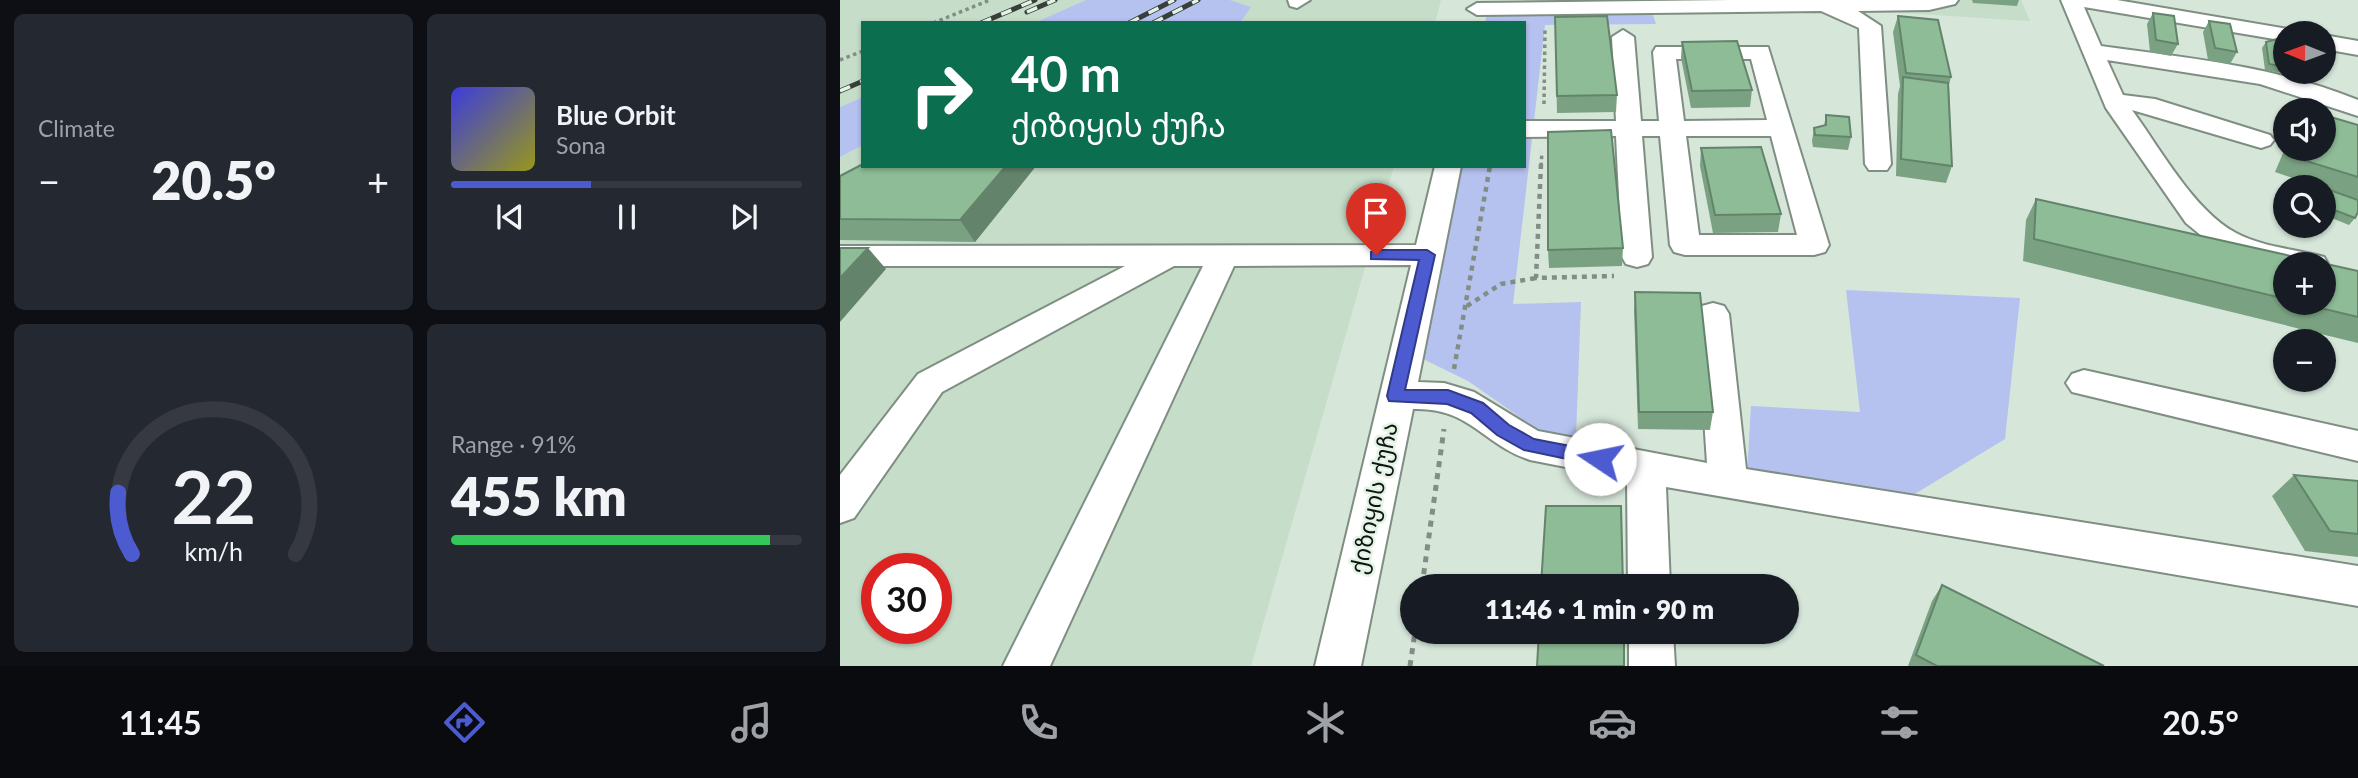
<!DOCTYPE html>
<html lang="en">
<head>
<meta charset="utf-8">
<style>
  body { margin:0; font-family:Lato,"Noto Sans Georgian",sans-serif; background:#242831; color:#f1f3f6; height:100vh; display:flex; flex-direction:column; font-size:26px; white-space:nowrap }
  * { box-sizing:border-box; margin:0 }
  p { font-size:23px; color:#9ea1a6 }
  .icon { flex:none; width:38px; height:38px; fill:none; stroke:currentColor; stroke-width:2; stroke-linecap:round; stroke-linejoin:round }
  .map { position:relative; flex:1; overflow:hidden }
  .panel { display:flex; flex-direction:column; gap:14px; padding:14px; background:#0d0f14; width:840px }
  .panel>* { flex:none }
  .top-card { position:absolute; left:21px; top:21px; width:665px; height:147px; border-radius:0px; box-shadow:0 2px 5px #0004; background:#0b6e4f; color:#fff; overflow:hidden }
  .needle { width:46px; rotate:271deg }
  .controls { position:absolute; left:1433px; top:21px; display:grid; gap:14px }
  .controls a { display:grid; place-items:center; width:63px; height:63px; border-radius:50%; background:#171b24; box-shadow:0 2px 5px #0004; font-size:35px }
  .speed { position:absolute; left:21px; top:553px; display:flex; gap:14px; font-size:35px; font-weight:700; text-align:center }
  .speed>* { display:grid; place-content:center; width:91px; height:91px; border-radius:50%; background:#171b24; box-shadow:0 2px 5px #0004; line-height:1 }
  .speed .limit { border:10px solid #d22; background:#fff; color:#111 }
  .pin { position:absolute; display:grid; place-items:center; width:60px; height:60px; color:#fff; margin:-72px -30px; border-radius:50% 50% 50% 0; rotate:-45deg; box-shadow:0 0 7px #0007 }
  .pin .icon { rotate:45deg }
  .me { position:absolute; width:77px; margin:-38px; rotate:281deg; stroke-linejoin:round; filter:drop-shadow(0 0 5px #0008) }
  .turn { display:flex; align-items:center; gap:24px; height:147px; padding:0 35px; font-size:32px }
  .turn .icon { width:91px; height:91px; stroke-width:2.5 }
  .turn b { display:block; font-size:49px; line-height:60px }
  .big { font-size:52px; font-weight:800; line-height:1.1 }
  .panel .tile { flex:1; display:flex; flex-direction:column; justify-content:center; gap:10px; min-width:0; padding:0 24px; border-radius:10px; background:#242831 }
  .panel .dial { align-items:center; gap:0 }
  .dial svg { height:182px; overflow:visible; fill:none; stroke:#363941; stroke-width:7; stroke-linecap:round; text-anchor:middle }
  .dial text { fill:#f1f3f6; stroke:none }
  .song { display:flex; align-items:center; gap:21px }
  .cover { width:84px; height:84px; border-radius:10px; background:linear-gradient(135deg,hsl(240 70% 55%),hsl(60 70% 35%)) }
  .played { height:7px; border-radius:4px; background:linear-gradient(90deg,#4d5bd1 40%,#363941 40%) }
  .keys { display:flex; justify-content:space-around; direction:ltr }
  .heat { display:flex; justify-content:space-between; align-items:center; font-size:38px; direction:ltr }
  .charge { height:10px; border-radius:5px; background:linear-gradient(90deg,#34c759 91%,#363941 0) }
  .panel .tiles { flex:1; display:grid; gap:14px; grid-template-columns:repeat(2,1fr) }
  .trip { position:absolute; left:560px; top:574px; width:399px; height:70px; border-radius:35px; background:#171b24; box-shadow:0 2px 5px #0004; font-weight:800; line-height:70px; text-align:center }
  .menu { display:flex; height:112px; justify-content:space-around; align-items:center; background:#090b0e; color:#9ea1a6 }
  .menu .icon { width:49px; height:49px }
  .menu .on { color:#4d5bd1 }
  .menu b { font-size:32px; color:#f1f3f6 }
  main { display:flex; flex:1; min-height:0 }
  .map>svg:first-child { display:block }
  .built { fill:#c6ddca; fill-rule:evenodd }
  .green { fill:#b5c2f0 }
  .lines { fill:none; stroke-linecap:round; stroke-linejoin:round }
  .minor-casing { stroke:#7f8e82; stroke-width:4 }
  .path-far2 { stroke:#828e84; stroke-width:3.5; stroke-dasharray:3.5 3.5; stroke-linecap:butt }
  .path-far1 { stroke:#828e84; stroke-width:4.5; stroke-dasharray:5 5; stroke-linecap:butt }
  .path { stroke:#828e84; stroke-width:5; stroke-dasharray:6 6; stroke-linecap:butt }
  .minor { fill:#fff; fill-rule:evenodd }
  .rail-casing { stroke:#373f38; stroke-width:5 }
  .rail { stroke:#e3f3e6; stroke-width:3.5; stroke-dasharray:11; stroke-linecap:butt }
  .wall { fill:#7aa282; fill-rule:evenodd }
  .shaded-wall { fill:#63846a }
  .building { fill:#8ebc97; stroke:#63846a; stroke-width:2 }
  .route { fill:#4d5bd1; stroke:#323b88; stroke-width:2 }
  .labels { text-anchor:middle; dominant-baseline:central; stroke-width:5; stroke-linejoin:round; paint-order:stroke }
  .street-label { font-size:23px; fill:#0e140f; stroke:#e3f3e6 }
</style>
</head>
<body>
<main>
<section class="panel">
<div class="tiles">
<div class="tile"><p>Climate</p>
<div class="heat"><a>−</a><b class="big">20.5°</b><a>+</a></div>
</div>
<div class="tile">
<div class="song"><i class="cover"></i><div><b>Blue Orbit</b><p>Sona</p></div></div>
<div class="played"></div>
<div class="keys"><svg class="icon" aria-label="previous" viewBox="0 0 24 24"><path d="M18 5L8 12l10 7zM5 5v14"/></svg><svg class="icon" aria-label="pause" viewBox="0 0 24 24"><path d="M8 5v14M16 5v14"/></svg><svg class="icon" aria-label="next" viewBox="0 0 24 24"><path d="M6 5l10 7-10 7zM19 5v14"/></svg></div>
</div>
<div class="tile dial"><svg viewBox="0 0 100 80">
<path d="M14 69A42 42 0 1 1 86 69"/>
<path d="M14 69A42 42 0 0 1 8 42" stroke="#4d5bd1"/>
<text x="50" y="56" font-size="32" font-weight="700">22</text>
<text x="50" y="72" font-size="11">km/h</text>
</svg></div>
<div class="tile"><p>Range · 91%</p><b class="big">455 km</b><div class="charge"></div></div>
</div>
</section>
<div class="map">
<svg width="1518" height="666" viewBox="0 0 1518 666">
  <rect width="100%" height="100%" fill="#d6e6d9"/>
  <path class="built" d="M0,0H246L194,23H23V97L0,107Z
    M390,0H601L595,23H400L410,7Z
    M685,0H1181L1190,21L1000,9L684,3Z
    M23,145V166H554L411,666H0V157ZM37,569H96V628H37Z"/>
  <path class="green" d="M246,0H390L411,7L400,23H194Z
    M812,12L816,24L705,25L673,304L741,302L736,437L707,436L628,381L581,358L618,166H684V23H645L647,13Z
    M23,97V145L0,157V107Z
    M1006,290L1180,298L1165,439L1065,500L907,475L911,406L1020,412Z"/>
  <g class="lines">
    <g class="minor-casing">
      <path id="minor" d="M448,0H470L457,8L450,6Z
        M890,0H1118L1115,4L1089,10L1018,11L1041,26L1051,164L1047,170H1029L1025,164L1019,28L981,11L637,15L627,9L637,3Z
        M1221,0H1277L1454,30L1456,33H1446V41L1244,7L1261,46C1348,58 1436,66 1518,100V116L1420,84L1267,60L1283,95L1315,99L1430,135L1434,140L1430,145L1421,148L1292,110C1320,148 1354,211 1396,233C1422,247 1455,249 1484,257L1488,264L1484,271V264H1446V268L1399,257L1374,246L1346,223L1266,108Z
        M783,30L794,37L801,121H819L813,52L816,47H928L989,245L985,252L974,255H845L834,252L830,245L820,136H802L812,257L808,264L797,267L786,264L782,257L776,136L684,137V121H776L772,37ZM836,59H911L927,120L844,121ZM846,136H931L957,235H859Z
        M1484,35L1518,41V55L1484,49Z
        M595,166H621L578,382L604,383L634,392L698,431L867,463L857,314L862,306L873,303L884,306L889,314L906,469L1518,566V606L826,487L830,586H788L787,479L690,460C642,444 630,407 573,409L521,666H475L571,265L394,266L210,666H163L363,266H334L102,392L14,518L0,523V475L78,374L285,266H0V246L576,245Z
        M1244,370L1518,431V461L1232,392L1226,383L1232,374Z
        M789,632H833L835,666H789Z"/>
    </g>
    <path class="path-far2" d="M93,23L150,0
      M0,60L23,51
      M704,104L705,29
      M701,166L702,152"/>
    <path class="path-far1" d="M701,164L696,278L774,276
      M627,306L661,284L696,278
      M614,369L650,166"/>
    <path class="path" d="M582,586L604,429
      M570,666L575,632"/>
    <use href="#minor" class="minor"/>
    <g class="rail-casing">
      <path id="rail" d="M187,12L215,0
        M141,23L195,0
        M289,23L334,0
        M313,23L358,0
        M0,91L23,81"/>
    </g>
    <use href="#rail" class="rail"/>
  </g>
  <path class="wall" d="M1132,0H1179L1177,6L1133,3Z
    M1313,13L1338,44L1331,56L1310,52L1307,24Z
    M1058,16L1111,77L1109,85L1112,166L1106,183L1056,176L1058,94L1060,86L1053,32Z
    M715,17L777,95L776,112L717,113Z
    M1369,21L1397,52L1390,64L1368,60L1363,32Z
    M842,42L912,90L910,107L851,108L841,58Z
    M1426,42L1446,50V72H1449L1447,74L1425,70L1422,48Z
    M986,115L1011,137L1008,150L973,147L972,141L974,128L984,126Z
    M1518,125V199L1515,218L1509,225L1484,215V187L1476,186L1435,172L1446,146V149H1484Z
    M861,148L941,214L938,232L873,233L860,166Z
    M196,166L135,242L0,240V176Z
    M1196,199L1518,271V343L1183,261L1186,220ZM1446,264L1484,303H1446Z
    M783,248L782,266L709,268L708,250Z
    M795,292L873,412L870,430L798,429L794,310Z
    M1454,475L1518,481V557L1465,551L1432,496Z
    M1102,585L1264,666H1068L1092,601Z"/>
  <path class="shaded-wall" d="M166,166H196L135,242L120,220Z
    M28,248L46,269L0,322V278Z"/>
  <path class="building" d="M1313,13L1334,16L1338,44L1316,40Z
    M767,16L777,95L717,96L715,17Z
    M1058,16L1098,20L1111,77L1066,73Z
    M1369,21L1390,24L1397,52L1375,48Z
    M1441,38L1446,50V67L1429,64L1426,42Z
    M897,41L912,90L852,91L842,42Z
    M1063,77L1108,83L1112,166L1061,159Z
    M986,115L1009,117L1011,137L975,135L974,128L986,125Z
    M1484,115L1518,125V177L1447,155L1449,149H1484Z
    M771,130L783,248L708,250V132Z
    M921,147L941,214L875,215L861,148Z
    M23,164V166H166L120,220L0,219V176Z
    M1484,188L1518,200V212L1515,218L1484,206Z
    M1196,199L1518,271V317L1460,303H1484V264H1446V299L1194,239Z
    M0,248H28L0,278Z
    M795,292L860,293L873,412H799Z
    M1454,475L1518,481V534L1490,531Z
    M706,506H781L783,586H701Z
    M1102,585L1264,666H1097L1076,655Z
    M699,632H784V666H697Z"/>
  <path class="route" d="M536,250H587L595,255L565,390H608L643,403L669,425L694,439L766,453L769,459L766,464L760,466L684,450L657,435L631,413L607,404L549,401L547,396L579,260L531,259V252Z"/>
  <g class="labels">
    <g class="street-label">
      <text transform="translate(533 498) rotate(-78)">ქიზიყის ქუჩა</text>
    </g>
  </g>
</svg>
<div class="controls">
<a><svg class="needle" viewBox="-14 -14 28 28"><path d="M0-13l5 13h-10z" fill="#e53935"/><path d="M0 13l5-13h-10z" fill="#9ea1a6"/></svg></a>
<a><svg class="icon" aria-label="sound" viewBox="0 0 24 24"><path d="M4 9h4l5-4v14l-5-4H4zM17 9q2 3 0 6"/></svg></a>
<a><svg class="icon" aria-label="search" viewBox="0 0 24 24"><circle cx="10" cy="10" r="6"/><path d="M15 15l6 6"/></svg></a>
<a>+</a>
<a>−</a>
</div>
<div class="speed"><div class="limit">30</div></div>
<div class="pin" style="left:536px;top:255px;background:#d93025"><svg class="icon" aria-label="arrive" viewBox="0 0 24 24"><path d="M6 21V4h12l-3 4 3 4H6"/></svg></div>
<svg class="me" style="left:760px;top:459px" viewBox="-20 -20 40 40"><circle r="19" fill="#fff"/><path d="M0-13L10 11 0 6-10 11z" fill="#4d5bd1"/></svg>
<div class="trip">11:46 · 1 min · 90 m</div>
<div class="top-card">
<div class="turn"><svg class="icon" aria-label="right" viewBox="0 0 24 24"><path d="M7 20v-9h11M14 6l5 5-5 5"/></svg><div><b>40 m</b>ქიზიყის ქუჩა</div></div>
</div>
</div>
</main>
<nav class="menu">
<b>11:45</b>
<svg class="icon on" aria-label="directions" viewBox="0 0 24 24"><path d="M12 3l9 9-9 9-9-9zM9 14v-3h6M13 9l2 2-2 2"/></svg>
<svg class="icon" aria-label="music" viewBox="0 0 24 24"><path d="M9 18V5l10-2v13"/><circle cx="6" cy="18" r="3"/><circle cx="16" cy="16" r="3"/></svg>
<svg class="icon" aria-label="phone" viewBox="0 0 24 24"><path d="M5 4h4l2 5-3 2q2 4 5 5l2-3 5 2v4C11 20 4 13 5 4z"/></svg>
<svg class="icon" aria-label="climate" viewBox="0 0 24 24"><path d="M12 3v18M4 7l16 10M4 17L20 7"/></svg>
<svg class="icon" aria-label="car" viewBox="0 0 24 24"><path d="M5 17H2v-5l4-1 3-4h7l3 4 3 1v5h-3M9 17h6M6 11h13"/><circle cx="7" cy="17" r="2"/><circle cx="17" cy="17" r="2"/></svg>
<svg class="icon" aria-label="filters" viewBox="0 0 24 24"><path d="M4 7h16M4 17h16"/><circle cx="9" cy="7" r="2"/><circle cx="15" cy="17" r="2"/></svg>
<b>20.5°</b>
</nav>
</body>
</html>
